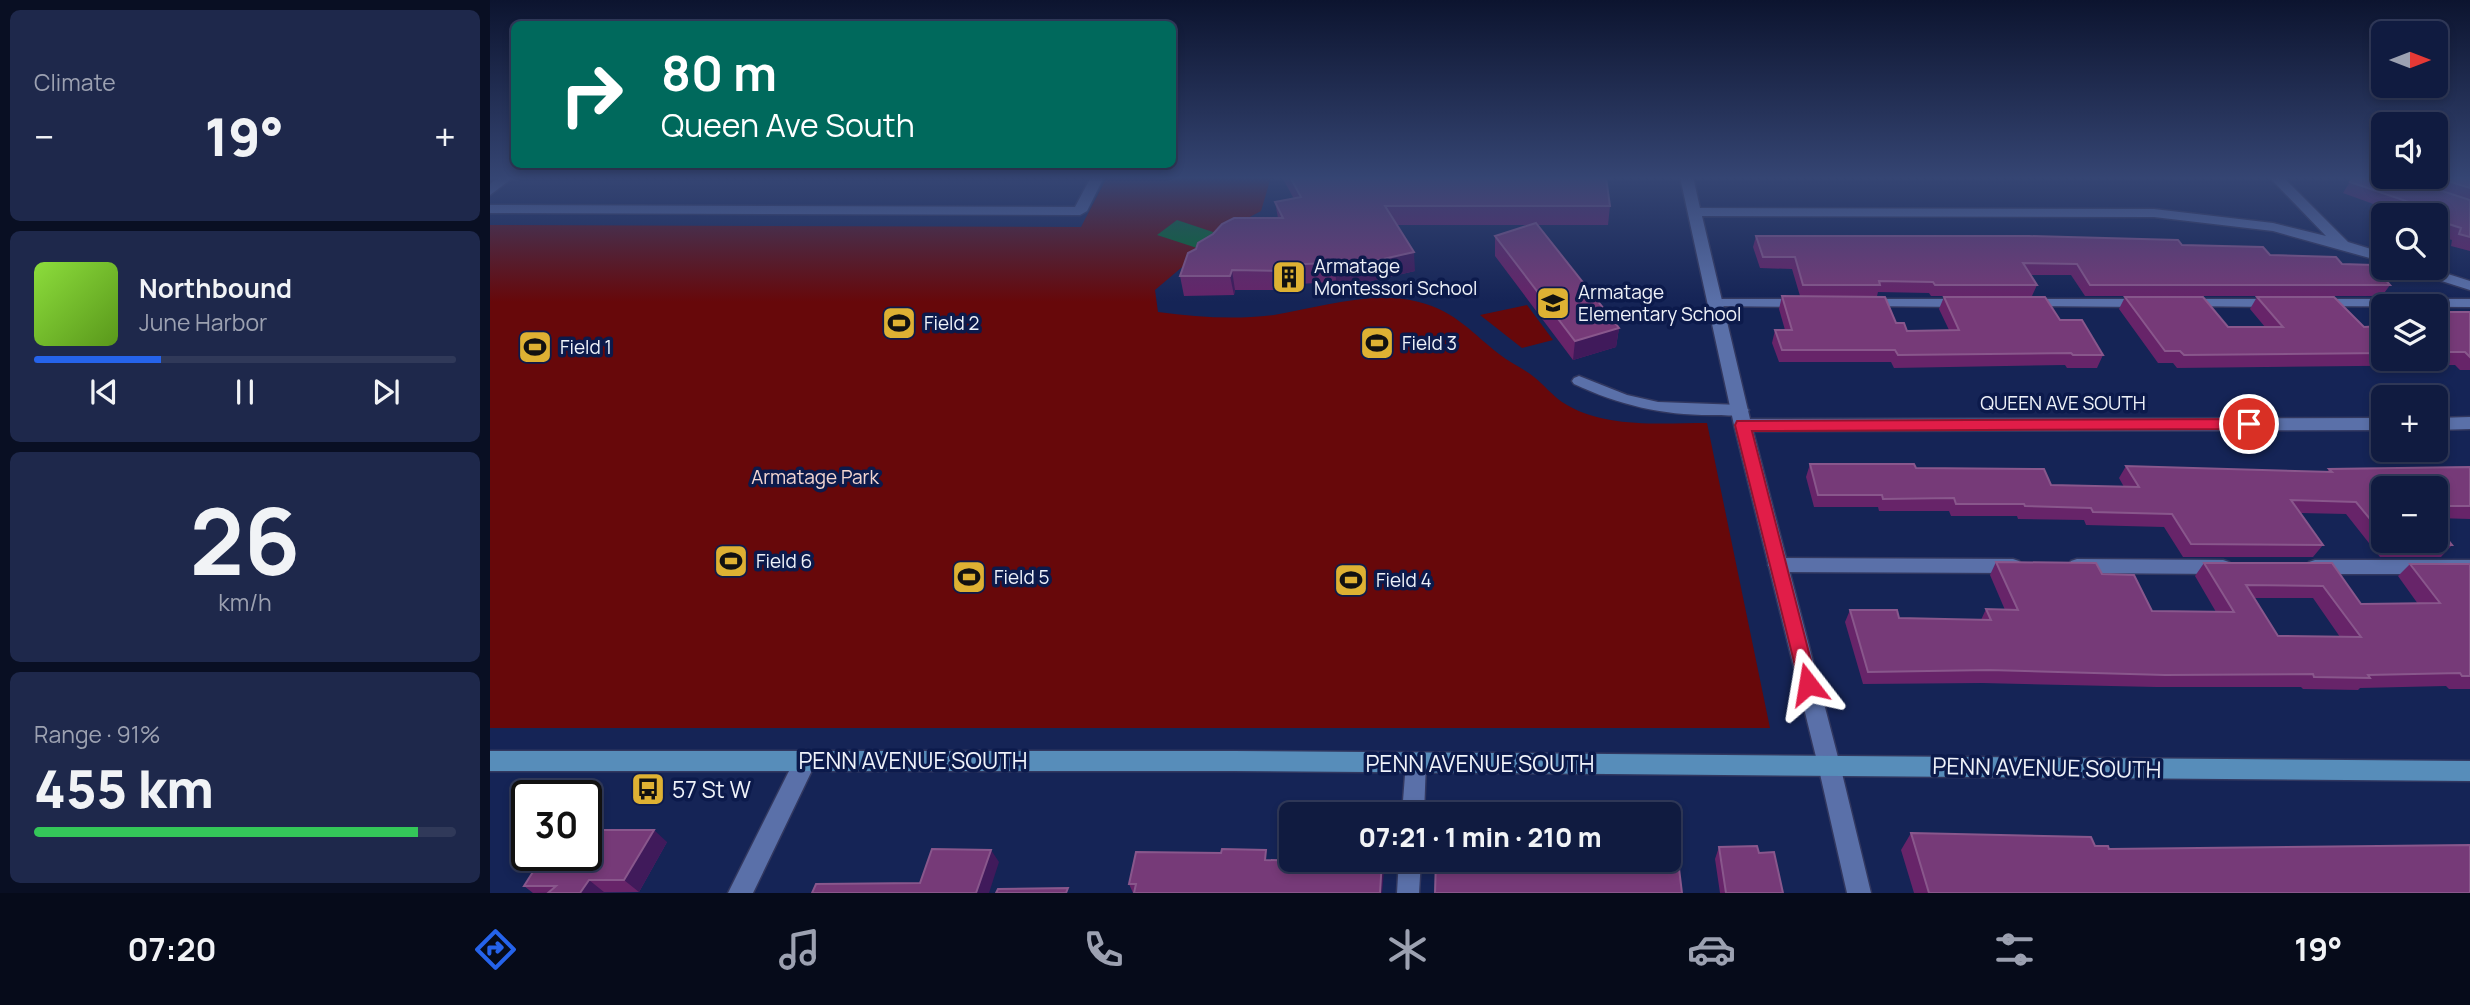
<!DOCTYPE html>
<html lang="en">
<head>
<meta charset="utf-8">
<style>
  body { margin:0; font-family:Manrope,sans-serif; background:#1e284b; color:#f1f3f6; height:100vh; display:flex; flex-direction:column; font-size:26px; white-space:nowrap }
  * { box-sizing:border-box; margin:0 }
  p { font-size:23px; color:#9ca1b1 }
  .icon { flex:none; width:38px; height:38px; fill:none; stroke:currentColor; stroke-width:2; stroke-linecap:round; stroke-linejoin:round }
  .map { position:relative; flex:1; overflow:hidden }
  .drawer { display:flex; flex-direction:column; gap:10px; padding:10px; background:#090f23; width:490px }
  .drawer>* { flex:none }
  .banner { position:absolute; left:21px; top:21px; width:665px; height:147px; border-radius:10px; box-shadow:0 4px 10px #0003,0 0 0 2px #303959; background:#00695c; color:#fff; overflow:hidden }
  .needle { width:46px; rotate:90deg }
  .tools { position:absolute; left:1881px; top:21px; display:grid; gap:14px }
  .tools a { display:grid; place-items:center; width:77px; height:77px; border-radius:10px; background:#101b40; box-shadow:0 4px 10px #0003,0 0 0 2px #303959; font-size:35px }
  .speed { position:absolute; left:21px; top:780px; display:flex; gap:14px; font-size:35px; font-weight:700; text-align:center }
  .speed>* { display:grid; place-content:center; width:91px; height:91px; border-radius:50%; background:#101b40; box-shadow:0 4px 10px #0003,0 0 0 2px #303959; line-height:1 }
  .speed .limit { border:4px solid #111; border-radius:10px; background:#fff; color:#111 }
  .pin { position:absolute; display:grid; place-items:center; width:60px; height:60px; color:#fff; margin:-30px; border:4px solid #fff; border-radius:50%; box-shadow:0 2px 7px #0007 }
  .me { position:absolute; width:77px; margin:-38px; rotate:346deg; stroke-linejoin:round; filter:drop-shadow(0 0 5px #0008) }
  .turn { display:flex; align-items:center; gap:24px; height:147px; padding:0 35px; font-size:32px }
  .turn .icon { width:91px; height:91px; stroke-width:2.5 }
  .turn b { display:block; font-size:49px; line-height:60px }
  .big { font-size:52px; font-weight:800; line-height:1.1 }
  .drawer .tile { flex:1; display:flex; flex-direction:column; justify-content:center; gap:10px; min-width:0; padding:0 24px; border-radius:10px; background:#1e284b }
  .drawer .dial { align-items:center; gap:0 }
  .dial b { font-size:91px; line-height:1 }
  .song { display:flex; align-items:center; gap:21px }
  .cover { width:84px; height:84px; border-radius:10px; background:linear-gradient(135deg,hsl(90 70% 55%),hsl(90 70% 35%)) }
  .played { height:7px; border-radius:4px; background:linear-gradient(90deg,#2563eb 30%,#303959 30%) }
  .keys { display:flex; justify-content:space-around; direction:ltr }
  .heat { display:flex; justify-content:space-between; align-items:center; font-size:38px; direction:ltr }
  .charge { height:10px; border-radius:5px; background:linear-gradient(90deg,#34c759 91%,#303959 0) }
  .trip { position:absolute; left:789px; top:802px; width:402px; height:70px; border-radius:10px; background:#101b40; box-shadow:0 4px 10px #0003,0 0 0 2px #303959; font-weight:800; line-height:70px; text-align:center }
  .menu { display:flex; height:112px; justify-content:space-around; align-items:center; background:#060b1a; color:#9ca1b1 }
  .menu .icon { width:49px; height:49px }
  .menu .on { color:#2563eb }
  .menu b { font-size:32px; color:#f1f3f6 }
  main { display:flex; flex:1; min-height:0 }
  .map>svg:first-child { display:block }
  .green { fill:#67080a }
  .water { fill:#016f27 }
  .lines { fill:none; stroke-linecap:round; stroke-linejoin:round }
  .service-casing { stroke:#323860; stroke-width:3 }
  .minor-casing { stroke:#323860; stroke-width:3 }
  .tertiary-casing { stroke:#323860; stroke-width:3 }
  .secondary-casing { stroke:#323860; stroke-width:3 }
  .service { fill:#5a70a9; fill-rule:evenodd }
  .minor { fill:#5a70a9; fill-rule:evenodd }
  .tertiary { fill:#5a70a9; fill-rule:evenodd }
  .secondary { fill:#578dba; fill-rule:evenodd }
  .wall { fill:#672469; fill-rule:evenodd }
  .shaded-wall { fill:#401a5b }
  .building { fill:#763a78; stroke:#89578c; stroke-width:2; fill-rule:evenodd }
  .route { fill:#e11d48; stroke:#92132f; stroke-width:2 }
  .labels { text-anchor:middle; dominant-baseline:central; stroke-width:7; stroke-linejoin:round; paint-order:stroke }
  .poi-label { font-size:19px; fill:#eff2f9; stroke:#0c1a4b; text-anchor:start }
  .street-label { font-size:19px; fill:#eff2f9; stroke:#0c1a4b }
  .park-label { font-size:19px; fill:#f3d6d1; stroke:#0c1a4b }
  .near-street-label { font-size:23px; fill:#eff2f9; stroke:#0c1a4b }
  .near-poi-label { font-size:23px; fill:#eff2f9; stroke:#0c1a4b; text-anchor:start }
</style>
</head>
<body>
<main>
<section class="drawer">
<div class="tile"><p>Climate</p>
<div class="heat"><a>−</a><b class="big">19°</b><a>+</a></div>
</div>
<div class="tile">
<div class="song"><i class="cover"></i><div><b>Northbound</b><p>June Harbor</p></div></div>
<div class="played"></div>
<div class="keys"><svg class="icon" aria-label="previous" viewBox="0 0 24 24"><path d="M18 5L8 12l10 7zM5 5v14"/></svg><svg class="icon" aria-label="pause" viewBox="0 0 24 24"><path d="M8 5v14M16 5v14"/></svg><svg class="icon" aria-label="next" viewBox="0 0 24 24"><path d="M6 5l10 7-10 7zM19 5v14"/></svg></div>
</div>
<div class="tile dial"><b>26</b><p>km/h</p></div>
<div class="tile"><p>Range · 91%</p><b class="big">455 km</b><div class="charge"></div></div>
</section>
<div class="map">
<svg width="1980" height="893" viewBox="0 0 1980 893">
  <rect width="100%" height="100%" fill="#152456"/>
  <path class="green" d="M617,177H781L771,211L737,229L665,290L668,312C707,317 744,320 784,315C827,308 876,292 920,300C964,309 976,328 1009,354C1020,363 1033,368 1044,377C1054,385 1062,395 1072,402C1113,429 1170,423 1217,423L1280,728H0V225L591,227Z
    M1037,305L1063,340L1032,348L990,315Z"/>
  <path class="water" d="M687,220L726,233L707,248L667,235Z"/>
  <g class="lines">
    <g class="service-casing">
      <path id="service" d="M1226,299H1311L1318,303L1311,307L1221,306L1219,303Z
        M1379,299H1472L1479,303L1472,307L1374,306L1372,303Z
        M1540,299H1650L1657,303L1650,307L1535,306L1533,303Z
        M1697,299H1783L1790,303L1783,307L1692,306L1690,303Z
        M1830,299H1980V307L1825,306L1823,303Z
        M1089,376L1137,395L1168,402L1251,405L1259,410C1252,418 1238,415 1228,415C1176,416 1131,406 1084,384L1082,381L1084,378Z
        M1287,558L1523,559L1529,561L1532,566L1529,571L1523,573L1287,572L1281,570L1278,565L1281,560Z
        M1587,559L1733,560L1739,562L1742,567L1739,572L1733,574L1587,573L1581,571L1578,566L1581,561Z
        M1825,560H1980V574H1825L1819,572L1816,567L1819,562Z
        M926,753L933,756L936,762L934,814H912L916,762L919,756Z
        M909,859H931L929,893H907Z"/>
    </g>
    <g class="minor-casing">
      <path id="minor" d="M601,177H614L597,211L590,215L0,213V205L585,207Z
        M1190,177H1203L1210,208L1664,209L1783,223L1836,236L1779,177H1793L1858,242L1894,253V262L1783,231L1664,217L1212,216L1260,419L1894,418V430L1263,431L1350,765L1347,772L1339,775L1331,772L1328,765L1244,425Z
        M1918,268H1939L1980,281V290L1920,271Z
        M1980,417V429L1946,430V418Z
        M316,750L324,753L327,760L263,893H238L308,753Z"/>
    </g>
    <g class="tertiary-casing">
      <path id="tertiary" d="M9,177H24L0,195V184Z
        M1339,755L1347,758L1350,765L1381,893H1357L1328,765L1331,758Z"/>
    </g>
    <g class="secondary-casing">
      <path id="secondary" d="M0,751H743L1980,761V781L743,771H0Z"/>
    </g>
    <use href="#service" class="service"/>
    <use href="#minor" class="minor"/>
    <use href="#tertiary" class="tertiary"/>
    <use href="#secondary" class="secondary"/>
  </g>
  <path class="wall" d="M202,177H259L203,178Z
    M408,177H439L437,179H409Z
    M792,177H1116L1120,206L1118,225H1048L1129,328L1126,347L1083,360L1005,256V236L1040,225H907L925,271L847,289L841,282L794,285L793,290H745L744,295L694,296L690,276L788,218L785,202L804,199Z
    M1457,177H1490L1489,179H1458Z
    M1605,177H1762L1761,179L1605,178Z
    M1865,177H1980V251L1961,246L1962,240L1946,235V215H1910L1911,214L1853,193L1860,182Z
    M1266,236L1692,245L1852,264L1900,285L1892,296H1595L1581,275H1541L1547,285L1542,296H1441L1439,293L1388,292L1387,296H1310L1302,269L1270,268L1263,247Z
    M1292,296L1406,323L1417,331L1459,330L1449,309L1454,297L1570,320L1613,355L1607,368H1577L1575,365L1404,368L1401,362H1289L1282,343L1285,330H1295L1289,309Z
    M1635,297L1738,327H1775L1760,309L1767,297L1874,327L1894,326V359H1946V312H1980V370H1970L1965,365L1687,368L1683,363H1668L1629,309Z
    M1320,464L1426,468L1561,485L1634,487L1629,478L1636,466L1837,472L1839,469L1980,467V519L1946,518V488H1894V541H1946L1962,545L1951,557H1890L1856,514L1810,513L1833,545L1823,557H1693L1674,527L1596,525L1594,520L1528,519L1527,516H1461L1459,511H1389L1388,507H1324L1316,477Z
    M1506,562L1612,574L1662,611L1726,612L1705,576L1714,563H1842L1871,604H1928L1908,576L1920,564H1980V689H1959L1956,686L1870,688L1868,690L1813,689L1811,687H1666L1492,683L1373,684L1355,622L1360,610L1409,618L1491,620L1496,609L1515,610L1500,575ZM1764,598H1823L1850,637L1788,636Z
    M1421,833L1605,846L1619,849L1980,893H1424L1411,850Z
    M177,842L149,892L43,893L34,886Z
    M1229,847L1269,853L1293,893H1230L1225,859Z
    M894,872L643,893L639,884Z"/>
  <path class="shaded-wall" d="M924,252L925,271L847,289L845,270Z
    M791,265L794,285L793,290L790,271Z
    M742,270L745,290L744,295L740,276Z
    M1129,328L1126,347L1083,360L1085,341Z
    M164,830L177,842L149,892L134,880Z
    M501,850L509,862L499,893H486Z
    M892,860L894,872L892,893H890Z
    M99,880L114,892L113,893H90Z"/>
  <path class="building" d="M800,177H1116L1120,206H895L924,252L845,270L839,263L791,265L790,271L742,270L740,276H690L698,253L706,249L708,243L723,234L732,224L744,218H793L785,202L811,197Z
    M1865,177H1909L1980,200V237L1969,234L1971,228L1946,220V215H1930L1915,211L1919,202L1860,182Z
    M1945,177H1980V188Z
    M1046,223L1129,328L1085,341L1005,236Z
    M1266,236H1539L1688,240L1692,245L1773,247L1780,255L1846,257L1852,264L1883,265L1900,285H1600L1587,264L1533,263L1547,285H1445L1443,282L1389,281L1390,285H1313L1305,257H1273Z
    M1292,296L1395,297L1406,323H1414L1417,331L1469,330L1454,297H1555L1570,320H1592L1613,355H1583L1581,353L1408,355L1405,350H1292L1285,330H1302Z
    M1635,297H1713L1738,327H1793L1767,297H1844L1874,327L1894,326V353L1694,355L1690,351H1675Z
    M1946,312H1980V357L1975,352H1946V325H1949L1946,323Z
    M1320,464H1424L1426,468L1554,469L1561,485L1649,487L1636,466L1842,472L1839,469L1980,467V506H1946V488H1894V536L1866,502L1801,500L1833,545L1701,544L1682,514L1603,512L1601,508L1535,506L1534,504H1466L1464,498L1393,499L1392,495H1328Z
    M1946,525L1962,545H1901L1898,541H1946Z
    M1506,562L1606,563L1612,574L1644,575L1662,611L1744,612L1714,563H1842L1871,604L1950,603L1920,564H1980V676H1972L1970,673L1878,675L1880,678L1824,677L1823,674L1675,675L1499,670L1378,672L1360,610H1407L1409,618L1501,620L1496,609L1528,610ZM1756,585L1833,586L1871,637L1788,636Z
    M96,830H164L134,880H99L90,893H58L66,886H34L53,856H96Z
    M1421,833L1601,837L1605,846H1618L1619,849L1980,845V893H1439Z
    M1267,846L1269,853L1284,852L1293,893H1236L1229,847Z
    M442,849L501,850L486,893H322L326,884L430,883Z
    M732,849L776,850L775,860L825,861V859L892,860L890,893H644L646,884H639L646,852L731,853Z
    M1180,852H1187L1192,893H945L946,859H1180Z
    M578,888L576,893H506L508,889Z"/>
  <linearGradient id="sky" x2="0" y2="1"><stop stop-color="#0c142f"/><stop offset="0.59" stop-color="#354573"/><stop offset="1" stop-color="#354573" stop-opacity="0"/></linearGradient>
  <rect width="1980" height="302" fill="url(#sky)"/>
  <path class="route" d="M1759,419L1767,424L1759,429L1262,431L1327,684L1325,690L1318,693L1311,690L1245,425L1247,421Z"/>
  <defs>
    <g id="building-square" transform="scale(1.75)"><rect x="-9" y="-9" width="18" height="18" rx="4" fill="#deb133" stroke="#0c1a4b"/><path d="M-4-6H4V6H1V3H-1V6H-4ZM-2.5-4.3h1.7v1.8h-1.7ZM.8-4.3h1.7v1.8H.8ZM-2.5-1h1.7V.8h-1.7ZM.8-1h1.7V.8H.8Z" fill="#111"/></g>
    <g id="school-square" transform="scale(1.75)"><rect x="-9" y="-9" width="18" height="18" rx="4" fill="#deb133" stroke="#0c1a4b"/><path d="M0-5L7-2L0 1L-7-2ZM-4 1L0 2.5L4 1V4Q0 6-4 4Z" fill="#111"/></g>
    <g id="stadium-square" transform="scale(1.75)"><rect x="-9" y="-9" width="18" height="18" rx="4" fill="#deb133" stroke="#0c1a4b"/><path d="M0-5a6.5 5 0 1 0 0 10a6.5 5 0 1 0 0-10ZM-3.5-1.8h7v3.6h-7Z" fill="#111"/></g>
    <g id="bus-square" transform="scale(1.75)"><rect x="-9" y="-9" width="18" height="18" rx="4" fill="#deb133" stroke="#0c1a4b"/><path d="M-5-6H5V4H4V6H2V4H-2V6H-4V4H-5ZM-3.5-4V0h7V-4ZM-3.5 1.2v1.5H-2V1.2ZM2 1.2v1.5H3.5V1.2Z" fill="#111"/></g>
  </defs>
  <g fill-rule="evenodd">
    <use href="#building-square" x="799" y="277"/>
    <use href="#school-square" x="1063" y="303"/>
    <use href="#stadium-square" x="409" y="323"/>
    <use href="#stadium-square" x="887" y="343"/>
    <use href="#stadium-square" x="45" y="347"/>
    <use href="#stadium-square" x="241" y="561"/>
    <use href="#stadium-square" x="479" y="577"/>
    <use href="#stadium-square" x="861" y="580"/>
    <use href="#bus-square" x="158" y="789"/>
  </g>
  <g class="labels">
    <g class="poi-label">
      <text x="824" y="266">Armatage<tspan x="824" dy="22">Montessori School</tspan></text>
      <text x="1088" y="292">Armatage<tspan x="1088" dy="22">Elementary School</tspan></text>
      <text x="434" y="323">Field 2</text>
      <text x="912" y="343">Field 3</text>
      <text x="70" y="347">Field 1</text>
      <text x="266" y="561">Field 6</text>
      <text x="504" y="577">Field 5</text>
      <text x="886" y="580">Field 4</text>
    </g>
    <g class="street-label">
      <text x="1573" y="403">QUEEN AVE SOUTH</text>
    </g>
    <g class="park-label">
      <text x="325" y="477">Armatage Park</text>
    </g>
    <g class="near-street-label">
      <text x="423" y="760">PENN AVENUE SOUTH</text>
      <text x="990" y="763">PENN AVENUE SOUTH</text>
      <text transform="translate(1557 767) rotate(1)">PENN AVENUE SOUTH</text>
    </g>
    <g class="near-poi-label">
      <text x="182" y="789">57 St W</text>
    </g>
  </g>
</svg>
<div class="tools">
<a><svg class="needle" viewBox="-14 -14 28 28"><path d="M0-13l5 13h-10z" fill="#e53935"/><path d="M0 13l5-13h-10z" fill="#9ca1b1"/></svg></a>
<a><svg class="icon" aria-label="sound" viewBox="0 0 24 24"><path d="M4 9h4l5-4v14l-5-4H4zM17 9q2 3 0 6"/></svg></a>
<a><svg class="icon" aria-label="search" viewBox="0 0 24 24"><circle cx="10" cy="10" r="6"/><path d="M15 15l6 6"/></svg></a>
<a><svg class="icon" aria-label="layers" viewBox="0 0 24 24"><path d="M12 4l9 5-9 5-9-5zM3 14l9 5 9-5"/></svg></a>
<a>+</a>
<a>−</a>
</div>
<div class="speed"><div class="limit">30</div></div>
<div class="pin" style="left:1759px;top:424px;background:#d93025"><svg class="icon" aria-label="arrive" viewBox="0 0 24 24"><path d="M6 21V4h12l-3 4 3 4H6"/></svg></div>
<svg class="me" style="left:1318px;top:684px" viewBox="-20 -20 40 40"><path d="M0-17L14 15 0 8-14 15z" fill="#e11d48" stroke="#fff" stroke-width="4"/></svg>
<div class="trip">07:21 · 1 min · 210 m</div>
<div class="banner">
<div class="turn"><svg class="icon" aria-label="right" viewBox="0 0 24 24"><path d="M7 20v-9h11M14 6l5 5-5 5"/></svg><div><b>80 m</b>Queen Ave South</div></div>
</div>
</div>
</main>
<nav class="menu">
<b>07:20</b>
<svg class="icon on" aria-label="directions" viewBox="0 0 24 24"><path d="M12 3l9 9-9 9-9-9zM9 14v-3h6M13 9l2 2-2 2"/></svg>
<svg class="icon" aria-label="music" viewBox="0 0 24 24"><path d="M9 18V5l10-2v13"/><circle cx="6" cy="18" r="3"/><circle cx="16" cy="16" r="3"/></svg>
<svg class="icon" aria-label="phone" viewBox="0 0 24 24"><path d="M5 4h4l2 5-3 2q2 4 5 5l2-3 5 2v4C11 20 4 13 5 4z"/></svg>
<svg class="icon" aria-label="climate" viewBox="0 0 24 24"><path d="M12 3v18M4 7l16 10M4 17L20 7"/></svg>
<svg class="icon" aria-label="car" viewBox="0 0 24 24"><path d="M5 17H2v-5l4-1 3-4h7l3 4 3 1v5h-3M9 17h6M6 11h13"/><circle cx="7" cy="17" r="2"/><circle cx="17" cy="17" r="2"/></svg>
<svg class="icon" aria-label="filters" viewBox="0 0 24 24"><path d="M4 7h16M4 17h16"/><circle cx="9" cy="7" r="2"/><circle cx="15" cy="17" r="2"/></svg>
<b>19°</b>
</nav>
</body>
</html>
